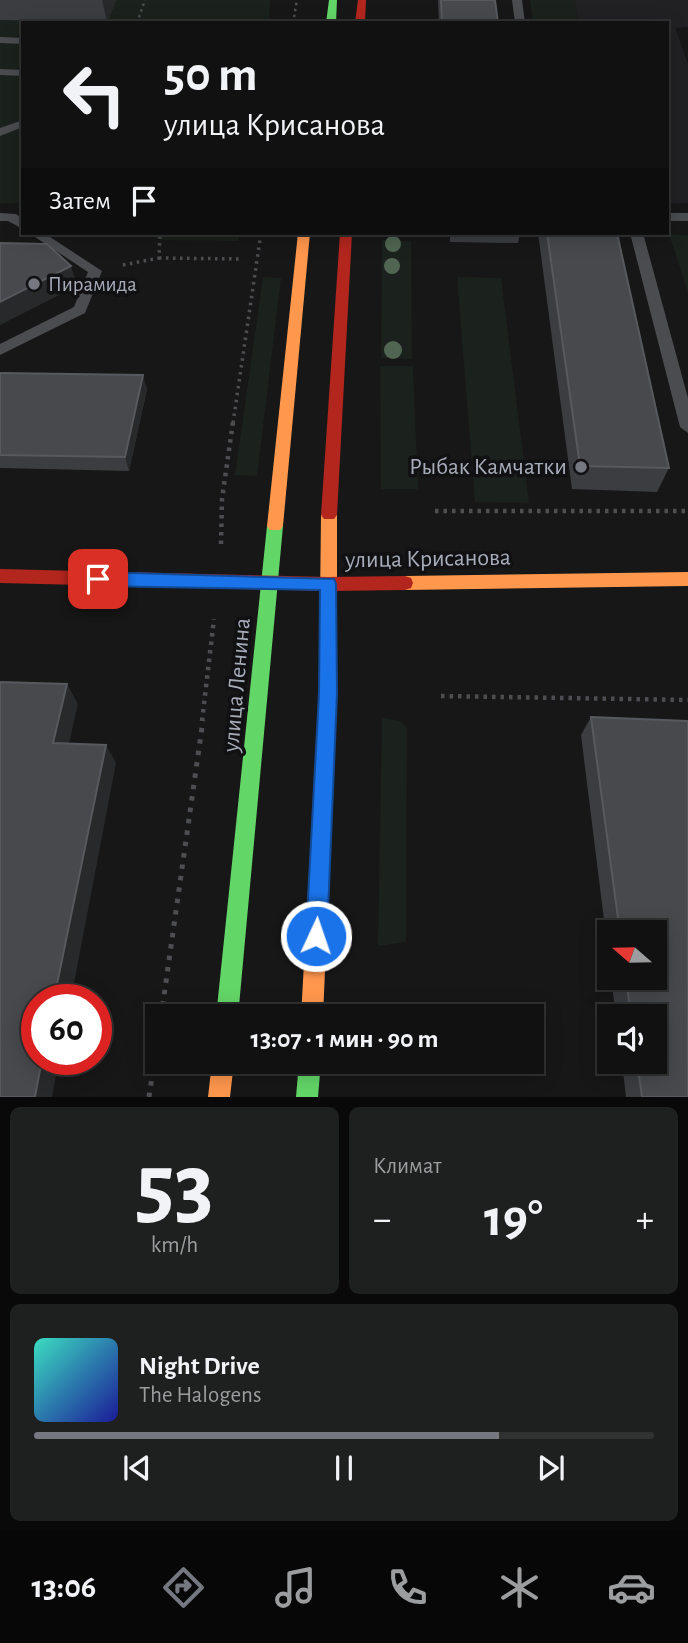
<!DOCTYPE html>
<html lang="ru">
<head>
<meta charset="utf-8">
<style>
  body { margin:0; font-family:"Alegreya Sans",sans-serif; background:#1e1f1f; color:#f1f3f6; height:100vh; display:flex; flex-direction:column; font-size:26px; white-space:nowrap }
  * { box-sizing:border-box; margin:0 }
  p { font-size:23px; color:#9c9d9f }
  .icon { flex:none; width:38px; height:38px; fill:none; stroke:currentColor; stroke-width:2; stroke-linecap:round; stroke-linejoin:round }
  .map { position:relative; height:1097px; overflow:hidden }
  .side { display:flex; flex-direction:column; gap:10px; padding:10px; background:#090909; flex:1 }
  .side>* { flex:none }
  .banner { position:absolute; left:21px; top:21px; width:648px; height:214px; border-radius:0px; box-shadow:0 4px 18px #0003,0 0 0 2px #303131; background:#111; color:#f1f3f6; overflow:hidden }
  .needle { width:46px; rotate:290deg }
  .fabs { position:absolute; left:597px; top:920px; display:grid; gap:14px }
  .fabs a { display:grid; place-items:center; width:70px; height:70px; border-radius:0px; background:#111; box-shadow:0 4px 18px #0003,0 0 0 2px #303131; font-size:35px }
  .speed { position:absolute; left:21px; top:984px; display:flex; gap:14px; font-size:35px; font-weight:700; text-align:center }
  .speed>* { display:grid; place-content:center; width:91px; height:91px; border-radius:50%; background:#111; box-shadow:0 4px 18px #0003,0 0 0 2px #303131; line-height:1 }
  .speed .limit { border:10px solid #d22; background:#fff; color:#111 }
  .pin { position:absolute; display:grid; place-items:center; width:60px; height:60px; color:#fff; margin:-30px; border-radius:14px; box-shadow:0 4px 10px #0006 }
  .me { position:absolute; width:77px; margin:-38px; rotate:3deg; stroke-linejoin:round; filter:drop-shadow(0 0 5px #0008) }
  .turn { display:flex; align-items:center; gap:24px; height:147px; padding:0 28px; font-size:32px }
  .turn .icon { width:91px; height:91px; stroke-width:2.5 }
  .turn b { display:block; font-size:49px; line-height:60px }
  .then { display:flex; align-items:center; height:66px; padding:0 28px; background:#0003; gap:14px; font-size:26px }
  .big { font-size:52px; font-weight:700; line-height:1.1 }
  .side .card { flex:1; display:flex; flex-direction:column; justify-content:center; gap:10px; min-width:0; padding:0 24px; border-radius:10px; background:#1e1f1f }
  .side .dial { align-items:center; gap:0 }
  .dial b { font-size:91px; line-height:1 }
  .song { display:flex; align-items:center; gap:21px }
  .cover { width:84px; height:84px; border-radius:10px; background:linear-gradient(135deg,hsl(170 70% 55%),hsl(240 70% 35%)) }
  .played { height:7px; border-radius:4px; background:linear-gradient(90deg,#757880 75%,#303131 75%) }
  .keys { display:flex; justify-content:space-around; direction:ltr }
  .heat { display:flex; justify-content:space-between; align-items:center; font-size:38px; direction:ltr }
  .side .tiles { flex:1; display:grid; gap:10px; grid-template-columns:1fr 1fr }
  .card:last-child { grid-column:span 2 }
  .trip { position:absolute; left:145px; top:1004px; width:399px; height:70px; border-radius:0px; background:#111; box-shadow:0 4px 18px #0003,0 0 0 2px #303131; font-weight:700; line-height:70px; text-align:center }
  .tab-bar { display:flex; height:112px; justify-content:space-around; align-items:center; background:#070707; color:#9c9d9f }
  .tab-bar .icon { width:49px; height:49px }
  .tab-bar .active { color:#757880 }
  .tab-bar b { font-size:32px; color:#f1f3f6 }
  .map>svg:first-child { display:block }
  .built { fill:#212124 }
  .green { fill:#1b211c }
  .lines { fill:none; stroke-linecap:round; stroke-linejoin:round }
  .path-far3 { stroke:#4d4e52; stroke-width:2.5; stroke-dasharray:2.5 3.5; stroke-linecap:butt }
  .path-far2 { stroke:#4d4e52; stroke-width:3.5; stroke-dasharray:2.5 4.5; stroke-linecap:butt }
  .path-far1 { stroke:#4d4e52; stroke-width:4.5; stroke-dasharray:3.5 5; stroke-linecap:butt }
  .path { stroke:#4d4e52; stroke-width:5; stroke-dasharray:4.5 7; stroke-linecap:butt }
  .lane { fill:#4b4c50; fill-rule:evenodd }
  .fast { fill:#63d668; fill-rule:evenodd }
  .slow { fill:#ff974d; fill-rule:evenodd }
  .jam { fill:#b3261e; fill-rule:evenodd }
  .tree { fill:#506552 }
  .wall { fill:#3c3d40 }
  .shaded-wall { fill:#28292a }
  .building { fill:#48494d; stroke:#56595e; stroke-width:2 }
  .route { fill:#1a73e8; stroke:#114b97; stroke-width:2 }
  .poi-dot { fill:#757880; stroke:#111113; stroke-width:2.5 }
  .labels { text-anchor:middle; dominant-baseline:central; stroke-width:7; stroke-linejoin:round; paint-order:stroke }
  .far-poi-label { font-size:21px; fill:#a7acb9; stroke:#111113; text-anchor:start }
  .poi-label { font-size:24px; fill:#a7acb9; stroke:#111113; text-anchor:end }
  .street-label { font-size:24px; fill:#a7acb9; stroke:#111113 }
</style>
</head>
<body>
<div class="map">
<svg width="688" height="1097" viewBox="0 0 688 1097">
  <rect width="100%" height="100%" fill="#171717"/>
  <path class="built" d="M574,0H688V27L675,28L688,64V203H667V23H579Z"/>
  <path class="green" d="M0,0H270L269,23H23V203H0Z
    M530,0H574L579,23H533Z
    M145,233H240L238,241L161,240Z
    M669,234L688,235V292Z
    M382,240L411,241L412,359L381,358Z
    M263,277L281,278L257,476L235,475Z
    M457,277L501,278L529,503L475,502Z
    M380,366H413L418,489H381Z
    M382,717L402,722L407,729L406,942L378,946Z"/>
  <g class="lines">
    <path class="path-far3" d="M137,23L145,0
      M293,23L297,0"/>
    <path class="path-far2" d="M159,258L243,259
      M123,265L159,258L160,233
      M233,423L261,233"/>
    <path class="path-far1" d="M435,511H688
      M221,544L222,499L233,422
      M441,696L688,700
      M202,721L214,619"/>
    <path class="path" d="M161,1017L203,720
      M149,1097L158,1038"/>
    <path class="lane" d="M512,0H522L525,23H515Z
      M0,37L23,38V44L0,43Z
      M0,69L23,70V76L0,75Z
      M23,120V127L0,136V128Z
      M0,213L16,214L23,219V229L8,221H0Z
      M667,213H688V221H667Z
      M29,233H44L102,271L85,313L0,355V344L74,307L88,272Z
      M630,233H643L688,398V433L680,427Z"/>
    <path class="fast" d="M329,0H337L336,23H326Z
      M275,520L280,522L283,526L238,1017H216L267,526L270,522Z
      M299,1062H321L318,1097H296Z"/>
    <path class="slow" d="M298,233H310L283,526L280,530H270L267,526Z
      M329,509L334,511L337,515V693L323,1017H301L319,693L321,515L324,511Z
      M688,572V586L405,590L399,588L397,583L399,578L405,576Z
      M212,1062H234L230,1097H208Z"/>
    <path class="jam" d="M358,0H366L365,23H355Z
      M340,233H352L337,515L334,519H324L321,515Z
      M0,569L328,577L405,576L411,578L413,583L411,588L405,590L328,591L0,583Z"/>
  </g>
  <g class="tree">
    <circle cx="393" cy="244" r="8"/>
    <circle cx="392" cy="266" r="8"/>
    <circle cx="393" cy="350" r="9"/>
  </g>
  <path class="wall" d="M0,0H116L107,22L0,20Z
    M438,0H495L498,23H439Z
    M450,233H520L518,243L450,242Z
    M538,233H617L669,468L657,492L572,489Z
    M0,373L147,389L129,471L0,468Z
    M591,717L688,721V1097H626L622,1062H654V1017H616L611,978H654V933H609V960L581,735Z"/>
  <path class="shaded-wall" d="M102,0H116L107,22Z
    M71,266L77,286L0,325V302Z
    M143,375L147,389L129,471L125,457Z
    M67,684L78,704L65,761L53,743Z
    M106,745L116,763L71,999H54Z
    M42,1059H59L52,1097H35Z"/>
  <path class="building" d="M441,0H495L498,23H442Z
    M547,233H617L669,468L580,466Z
    M0,243L47,244L71,266L0,302Z
    M0,373L143,375L125,457L0,455Z
    M0,682L67,684L53,743L106,745L54,999H37V1059H42L35,1097H0Z
    M591,717L688,721V1097H642L637,1062H654V1017H631L626,978H654V933H620Z"/>
  <path class="route" d="M98,572L334,579L336,584L337,693L327,936L324,943L316,946L309,943L306,936L319,693L320,590L98,586L92,584L90,579L92,574Z"/>
  <g class="poi-dot">
    <circle cx="34" cy="284" r="7"/>
    <circle cx="581" cy="467" r="7"/>
  </g>
  <g class="labels">
    <g class="far-poi-label">
      <text x="48" y="284">Пирамида</text>
    </g>
    <g class="poi-label">
      <text x="567" y="467">Рыбак Камчатки</text>
    </g>
    <g class="street-label">
      <text transform="translate(428 559) rotate(-1)">улица Крисанова</text>
      <text transform="translate(237 685) rotate(-85)">улица Ленина</text>
    </g>
  </g>
</svg>
<div class="fabs">
<a><svg class="needle" viewBox="-14 -14 28 28"><path d="M0-13l5 13h-10z" fill="#e53935"/><path d="M0 13l5-13h-10z" fill="#9c9d9f"/></svg></a>
<a><svg class="icon" aria-label="sound" viewBox="0 0 24 24"><path d="M4 9h4l5-4v14l-5-4H4zM17 9q2 3 0 6"/></svg></a>
</div>
<div class="speed"><div class="limit">60</div></div>
<div class="pin" style="left:98px;top:579px;background:#d93025"><svg class="icon" aria-label="arrive" viewBox="0 0 24 24"><path d="M6 21V4h12l-3 4 3 4H6"/></svg></div>
<svg class="me" style="left:316px;top:936px" viewBox="-20 -20 40 40"><circle r="17" fill="#1a73e8" stroke="#fff" stroke-width="3"/><path d="M0-11L8 9 0 5-8 9z" fill="#fff"/></svg>
<div class="trip">13:07 · 1 мин · 90 m</div>
<div class="banner">
<div class="turn"><svg class="icon" aria-label="left" viewBox="0 0 24 24"><path d="M17 20v-9H6M10 6l-5 5 5 5"/></svg><div><b>50 m</b>улица Крисанова</div></div>
<div class="then">Затем<svg class="icon" aria-label="arrive" viewBox="0 0 24 24"><path d="M6 21V4h12l-3 4 3 4H6"/></svg></div>
</div>
</div>
<section class="side">
<div class="tiles">
<div class="card dial"><b>53</b><p>km/h</p></div>
<div class="card"><p>Климат</p>
<div class="heat"><a>−</a><b class="big">19°</b><a>+</a></div>
</div>
<div class="card">
<div class="song"><i class="cover"></i><div><b>Night Drive</b><p>The Halogens</p></div></div>
<div class="played"></div>
<div class="keys"><svg class="icon" aria-label="previous" viewBox="0 0 24 24"><path d="M18 5L8 12l10 7zM5 5v14"/></svg><svg class="icon" aria-label="pause" viewBox="0 0 24 24"><path d="M8 5v14M16 5v14"/></svg><svg class="icon" aria-label="next" viewBox="0 0 24 24"><path d="M6 5l10 7-10 7zM19 5v14"/></svg></div>
</div>
</div>
</section>
<nav class="tab-bar">
<b>13:06</b>
<svg class="icon active" aria-label="directions" viewBox="0 0 24 24"><path d="M12 3l9 9-9 9-9-9zM9 14v-3h6M13 9l2 2-2 2"/></svg>
<svg class="icon" aria-label="music" viewBox="0 0 24 24"><path d="M9 18V5l10-2v13"/><circle cx="6" cy="18" r="3"/><circle cx="16" cy="16" r="3"/></svg>
<svg class="icon" aria-label="phone" viewBox="0 0 24 24"><path d="M5 4h4l2 5-3 2q2 4 5 5l2-3 5 2v4C11 20 4 13 5 4z"/></svg>
<svg class="icon" aria-label="climate" viewBox="0 0 24 24"><path d="M12 3v18M4 7l16 10M4 17L20 7"/></svg>
<svg class="icon" aria-label="car" viewBox="0 0 24 24"><path d="M5 17H2v-5l4-1 3-4h7l3 4 3 1v5h-3M9 17h6M6 11h13"/><circle cx="7" cy="17" r="2"/><circle cx="17" cy="17" r="2"/></svg>
</nav>
</body>
</html>
